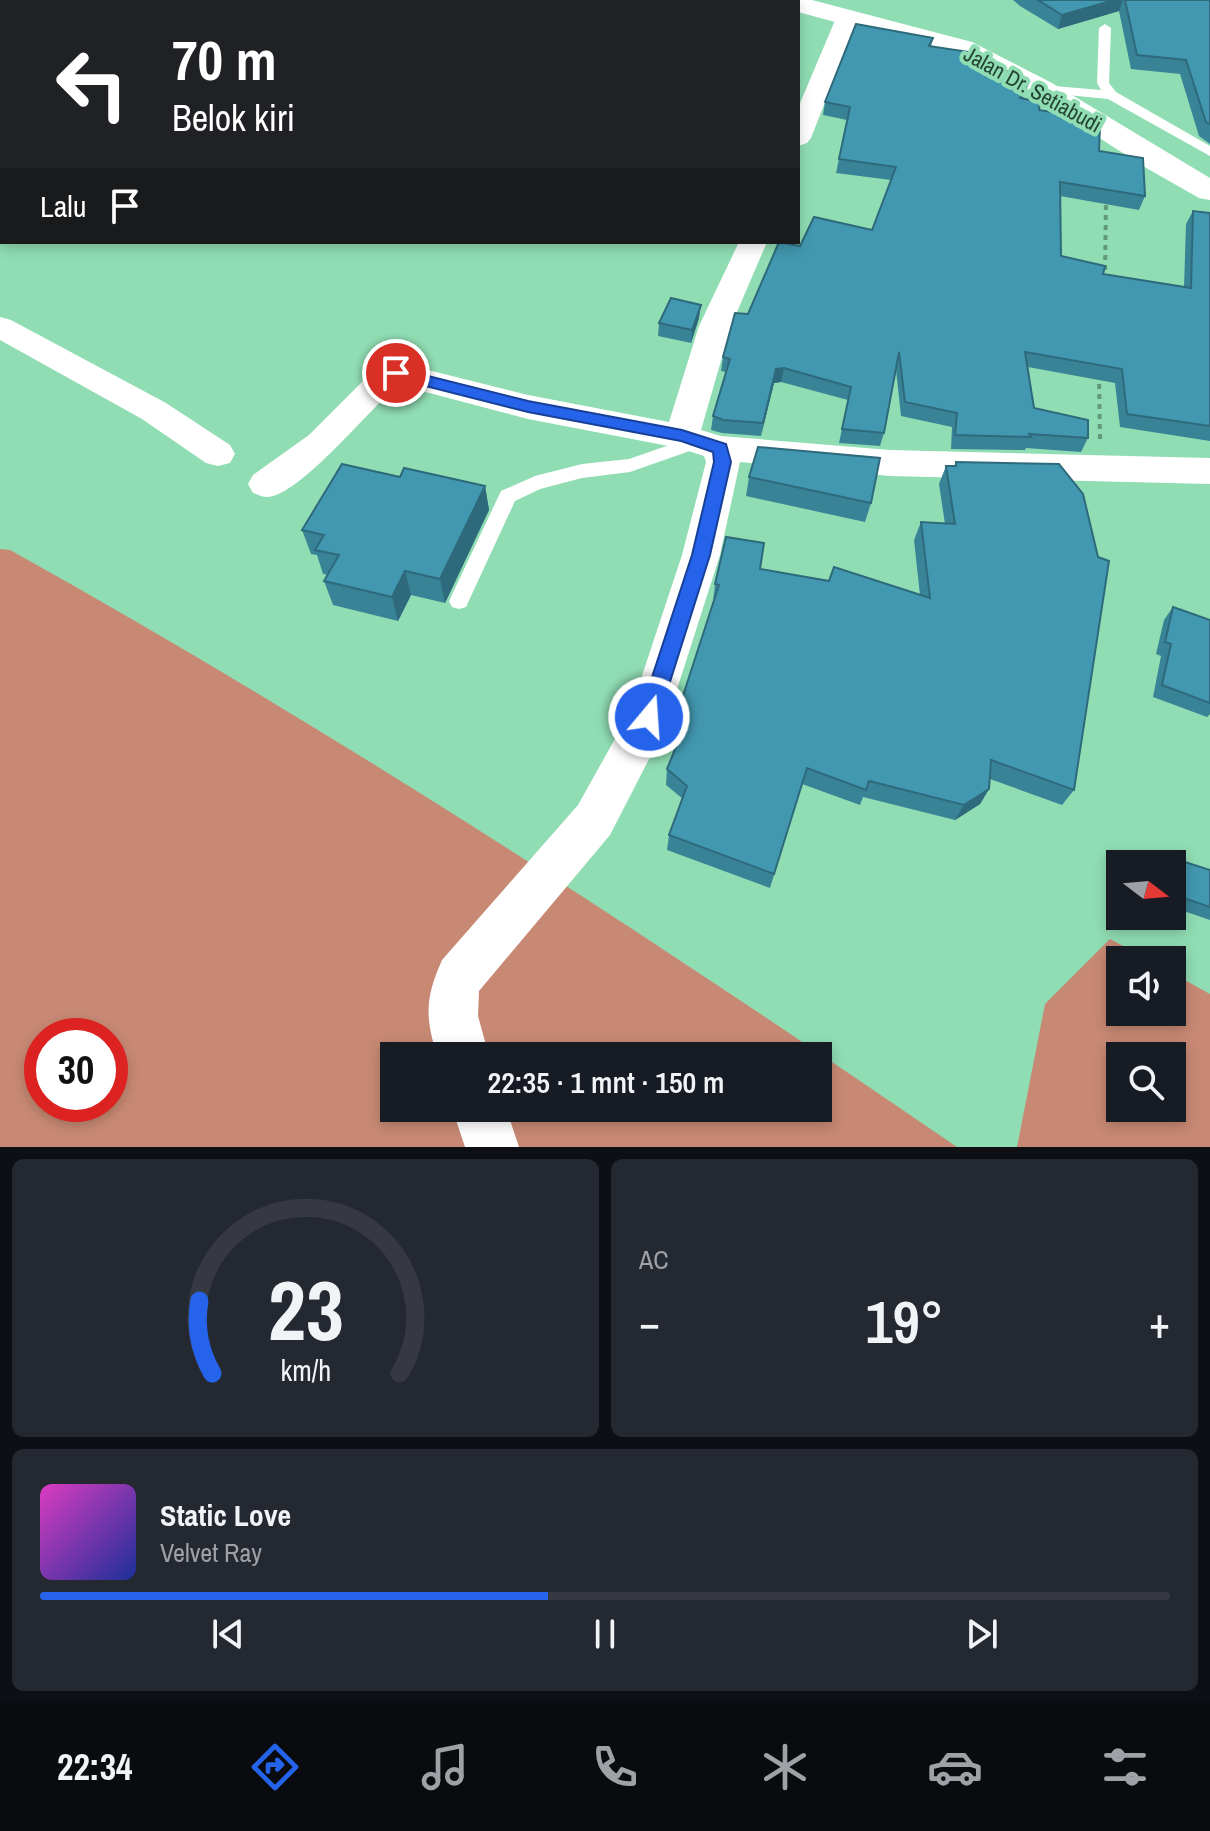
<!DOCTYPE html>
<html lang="id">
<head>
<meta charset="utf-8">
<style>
  body { margin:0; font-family:"Archivo Narrow",sans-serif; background:#242831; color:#f1f3f6; height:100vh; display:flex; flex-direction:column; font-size:30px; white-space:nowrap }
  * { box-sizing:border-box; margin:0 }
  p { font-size:26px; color:#9ea1a6 }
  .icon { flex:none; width:44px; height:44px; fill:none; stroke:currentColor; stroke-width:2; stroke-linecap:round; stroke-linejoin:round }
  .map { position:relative; height:1147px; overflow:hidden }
  .sheet { display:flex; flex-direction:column; gap:12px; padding:12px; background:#0d0f14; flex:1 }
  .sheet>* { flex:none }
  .guide { position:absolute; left:0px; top:0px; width:800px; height:244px; box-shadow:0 4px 12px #0003; background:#202124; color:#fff; overflow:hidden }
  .needle { width:52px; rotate:106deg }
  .fabs { position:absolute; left:1106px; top:850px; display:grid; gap:16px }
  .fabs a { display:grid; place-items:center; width:80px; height:80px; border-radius:0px; background:#171b24; box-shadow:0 4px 12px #0003; font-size:40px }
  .speed { position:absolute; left:24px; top:1018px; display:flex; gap:16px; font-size:40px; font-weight:700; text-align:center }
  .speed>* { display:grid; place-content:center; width:104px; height:104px; border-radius:50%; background:#171b24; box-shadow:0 4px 12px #0003; line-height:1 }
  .speed .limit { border:12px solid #d22; background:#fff; color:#111 }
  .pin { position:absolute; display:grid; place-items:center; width:68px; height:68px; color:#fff; margin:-34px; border:4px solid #fff; border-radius:50%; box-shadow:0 2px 8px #0007 }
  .me { position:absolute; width:88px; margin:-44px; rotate:18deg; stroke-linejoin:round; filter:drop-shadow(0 0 6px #0008) }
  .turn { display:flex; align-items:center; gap:28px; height:168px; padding:0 40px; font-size:36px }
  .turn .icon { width:104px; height:104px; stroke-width:2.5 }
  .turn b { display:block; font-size:56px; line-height:68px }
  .then { display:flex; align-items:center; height:76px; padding:0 40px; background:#0003; gap:16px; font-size:30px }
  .big { font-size:60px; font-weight:600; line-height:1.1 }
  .sheet .tile { flex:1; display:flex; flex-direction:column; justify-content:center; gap:12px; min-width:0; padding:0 28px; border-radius:12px; background:#242831 }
  .sheet .dial { align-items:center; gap:0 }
  .dial svg { height:208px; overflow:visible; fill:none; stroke:#363941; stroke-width:7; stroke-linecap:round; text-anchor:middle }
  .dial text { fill:#f1f3f6; stroke:none }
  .song { display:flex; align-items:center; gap:24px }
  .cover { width:96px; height:96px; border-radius:12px; background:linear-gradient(135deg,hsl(310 70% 55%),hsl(230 70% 35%)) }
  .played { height:8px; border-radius:4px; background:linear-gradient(90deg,#2563eb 45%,#363941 45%) }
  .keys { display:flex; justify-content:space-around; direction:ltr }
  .heat { display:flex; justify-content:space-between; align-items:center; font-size:44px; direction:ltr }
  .sheet .tiles { flex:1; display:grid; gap:12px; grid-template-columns:1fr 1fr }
  .tile:last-child { grid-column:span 2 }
  .trip { position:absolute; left:380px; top:1042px; width:452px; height:80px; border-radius:0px; background:#171b24; box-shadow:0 4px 12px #0003; font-weight:600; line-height:80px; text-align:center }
  .tab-bar { display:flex; height:128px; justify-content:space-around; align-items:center; background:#090b0e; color:#9ea1a6 }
  .tab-bar .icon { width:56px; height:56px }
  .tab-bar .on { color:#2563eb }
  .tab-bar b { font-size:36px; color:#f1f3f6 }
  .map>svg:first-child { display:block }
  .green { fill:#c78974; fill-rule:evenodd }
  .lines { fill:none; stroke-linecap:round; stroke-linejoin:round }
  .path { stroke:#619a7b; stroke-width:4; stroke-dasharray:5 5; stroke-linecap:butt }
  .lane { fill:#fff; fill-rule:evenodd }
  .street { fill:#fff; fill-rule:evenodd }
  .primary { fill:#fff; fill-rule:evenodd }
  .wall { fill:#398397 }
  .shaded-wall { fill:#2e6a7b }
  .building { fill:#4298b0; stroke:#2e6a7b; stroke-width:2 }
  .route { fill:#2563eb; stroke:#184099; stroke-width:2 }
  .labels { text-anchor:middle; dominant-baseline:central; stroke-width:8; stroke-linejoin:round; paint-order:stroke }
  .far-street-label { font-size:22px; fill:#254534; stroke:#90ddb3 }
</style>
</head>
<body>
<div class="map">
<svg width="1210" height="1147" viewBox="0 0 1210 1147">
  <rect width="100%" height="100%" fill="#90ddb3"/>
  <path class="green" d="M0,549L10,550C337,732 649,936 957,1147H0ZM42,1036H110V1104H42ZM394,1056H818V1108H394Z
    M1110,939L1149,960H1120V1012H1172V973L1210,994V1147H1017L1045,1004ZM1120,1056H1172V1108H1120Z"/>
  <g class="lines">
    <path class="path" d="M1105,280L1106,198
      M1099,374L1100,440"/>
    <path class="lane" d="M1105,24L1111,28L1109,83L1116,92L1210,146V156L1108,99L1037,92L1036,89L1042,85L1101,90L1097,83L1099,28Z
      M698,435L704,436L707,441L704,446L630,472L582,478L540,489L515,501L466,607L459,609L452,607L449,601L501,491L535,476L582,464L629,459Z"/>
    <path class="street" d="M35,0H59L34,2Z
      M847,11L858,18L811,138L807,143L798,146V108L836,18Z
      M2,20V34L0,35V21Z
      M739,242H767L731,326L701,430L721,436L890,450L1210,458V484L890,476L740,462L720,555L664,730L610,835L479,991L478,1016L489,1056H437C425,1016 425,999 442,960L578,805L630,712L682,555L706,462L704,456L679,448L528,419L399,385C372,405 299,498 266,497C261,497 257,494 253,493L248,484L253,475L309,435L374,370L396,362L528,395L669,422L699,326Z
      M0,317L11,320L166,403L230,445L235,454L230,463L218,466L206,463L142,419L0,340Z
      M452,1108H506L519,1147H465Z"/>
    <path class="primary" d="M788,0H812L972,42L1052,83L1210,178V200L1199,198L1148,169L1032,95L954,54L798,12V2H787Z"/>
  </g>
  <path class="wall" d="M1013,0H1210V144L1199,136L1180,74L1131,69L1119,11L1058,29L1020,6Z
    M933,38L931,46L966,62L1029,82L1023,99L1099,151L1145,196L1139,210L1060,196L1061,256L1103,274L1184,287L1186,224L1193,211L1210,213V441L1120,427L1115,383L1028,367L1034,408L1088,438L1081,452L1026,448L1025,450L951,449L952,427L901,416L896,370L884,433L880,446L839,443L848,400L781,382L774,383L761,436L722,433L711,430L713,416L726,372L721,371L723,357L748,314L800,246L872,230L891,180L836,173L847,120L823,115L825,102Z
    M699,318L691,343L658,336L659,323Z
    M956,462L1074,790L1062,805L990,779L989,789L980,804L955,820L863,797L860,805L802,784L770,888L667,850L669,835L683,799L666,785L667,769L682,732L676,730L677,714L713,602L715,584L760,569L920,595L914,540L921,522L945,524L939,484L946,466H954Z
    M400,477L485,486L489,510L445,603L411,595L398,621L333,605L324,581L328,575L323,574L317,555L311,554L302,530Z
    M749,477L871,503L865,522L746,496Z
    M1173,607L1210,620V714L1207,717L1153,697L1161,656L1156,654L1164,620Z
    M1160,854L1210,870V920L1172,907V864H1150Z"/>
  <path class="shaded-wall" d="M675,0H687L685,2H673Z
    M1114,0H1123L1119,11L1058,29L1062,15Z
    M701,305L699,318L691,343L692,330Z
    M784,368L781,382L774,383L761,436L776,369Z
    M485,486L489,510L445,603L440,579Z
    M405,571L411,595L398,621L392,597Z
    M989,789L980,804L955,820L964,805Z"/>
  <path class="building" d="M619,0H675L673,2H626Z
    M1038,0H1114L1062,15Z
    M1125,0H1210V124L1206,122L1186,60L1137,55Z
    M856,24L933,38L929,46L969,52L966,62L1011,72L1029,82L1020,98L1040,102L1039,110L1088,118L1100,126L1099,151L1143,158L1145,196L1060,182L1061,256L1105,266L1103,274L1191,288L1193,211L1210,213V426L1127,414L1122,369L1025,352L1034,408L1088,420V438L1029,434L1031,437L955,435L957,413L905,402L899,352L884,433L842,429L851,387L784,368L776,369L763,423L723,420L713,416L730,359L723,357L735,313L748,314L779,242L800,246L814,217L872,230L896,167L839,159L850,107L825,102Z
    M671,298L701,305L692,330L659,323Z
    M758,447L880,458L871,503L749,477Z
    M956,462L1059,464L1083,494L1098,557L1109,561L1074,790L991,760L989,789L964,805L869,781L866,790L807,768L774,874L669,835L687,786L667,769L688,717L677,714L719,585L715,584L726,537L764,543L760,569L829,581L834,567L930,598L921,522L955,524L946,466H956Z
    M342,464L400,477L404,468L485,486L440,579L405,571L392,597L324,581L339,555L315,550L324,535L302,530Z
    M1173,607L1210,620V703L1162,685L1171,644L1165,642Z
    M1160,854L1210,870V907L1172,894V864H1159Z"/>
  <path class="route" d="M396,368L528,401L682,430L726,444L731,462L710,555L657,723L649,726L642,723L639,717L692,555L714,462L713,452L681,441L528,412L390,377V369Z"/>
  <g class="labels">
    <g class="far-street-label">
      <text transform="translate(1033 89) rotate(29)">Jalan Dr. Setiabudi</text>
    </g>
  </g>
</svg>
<div class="fabs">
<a><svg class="needle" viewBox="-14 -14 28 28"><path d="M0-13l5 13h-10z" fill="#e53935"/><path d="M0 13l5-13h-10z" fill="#9ea1a6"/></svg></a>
<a><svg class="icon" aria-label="sound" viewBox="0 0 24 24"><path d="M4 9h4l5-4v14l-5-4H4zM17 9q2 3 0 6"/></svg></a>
<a><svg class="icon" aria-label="search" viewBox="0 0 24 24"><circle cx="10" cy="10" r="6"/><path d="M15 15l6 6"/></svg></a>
</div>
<div class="speed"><div class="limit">30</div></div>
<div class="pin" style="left:396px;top:373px;background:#d93025"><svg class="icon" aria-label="arrive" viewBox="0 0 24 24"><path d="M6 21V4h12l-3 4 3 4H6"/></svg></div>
<svg class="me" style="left:649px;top:717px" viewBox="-20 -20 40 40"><circle r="17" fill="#2563eb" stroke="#fff" stroke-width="3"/><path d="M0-11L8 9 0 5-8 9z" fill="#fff"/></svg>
<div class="trip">22:35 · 1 mnt · 150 m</div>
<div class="guide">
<div class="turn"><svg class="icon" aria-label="left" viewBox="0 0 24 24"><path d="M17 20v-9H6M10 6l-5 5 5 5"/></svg><div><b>70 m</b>Belok kiri</div></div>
<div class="then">Lalu<svg class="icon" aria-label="arrive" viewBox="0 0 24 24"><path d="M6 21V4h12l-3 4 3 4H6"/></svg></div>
</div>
</div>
<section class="sheet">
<div class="tiles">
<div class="tile dial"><svg viewBox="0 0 100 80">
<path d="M14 69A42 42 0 1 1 86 69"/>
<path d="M14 69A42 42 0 0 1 9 41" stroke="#2563eb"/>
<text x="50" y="56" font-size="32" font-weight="700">23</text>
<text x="50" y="72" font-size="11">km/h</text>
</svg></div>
<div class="tile"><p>AC</p>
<div class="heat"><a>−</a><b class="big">19°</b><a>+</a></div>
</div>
<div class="tile">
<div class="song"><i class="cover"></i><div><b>Static Love</b><p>Velvet Ray</p></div></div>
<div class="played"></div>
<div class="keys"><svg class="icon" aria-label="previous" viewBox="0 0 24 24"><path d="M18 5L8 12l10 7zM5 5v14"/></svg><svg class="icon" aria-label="pause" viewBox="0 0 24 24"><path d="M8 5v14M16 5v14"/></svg><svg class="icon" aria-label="next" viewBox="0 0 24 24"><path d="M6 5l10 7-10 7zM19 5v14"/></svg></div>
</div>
</div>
</section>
<nav class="tab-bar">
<b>22:34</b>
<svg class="icon on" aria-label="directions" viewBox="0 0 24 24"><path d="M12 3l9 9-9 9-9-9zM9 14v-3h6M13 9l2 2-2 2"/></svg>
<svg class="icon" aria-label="music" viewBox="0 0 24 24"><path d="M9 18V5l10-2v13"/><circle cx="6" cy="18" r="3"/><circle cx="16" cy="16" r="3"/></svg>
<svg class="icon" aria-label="phone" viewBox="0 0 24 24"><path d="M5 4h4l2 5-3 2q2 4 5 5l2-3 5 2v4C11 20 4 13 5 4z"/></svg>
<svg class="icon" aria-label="climate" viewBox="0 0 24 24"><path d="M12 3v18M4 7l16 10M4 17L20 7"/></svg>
<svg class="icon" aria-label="car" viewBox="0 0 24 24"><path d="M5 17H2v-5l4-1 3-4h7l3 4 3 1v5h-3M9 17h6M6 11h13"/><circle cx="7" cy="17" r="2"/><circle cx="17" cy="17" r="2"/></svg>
<svg class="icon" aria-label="filters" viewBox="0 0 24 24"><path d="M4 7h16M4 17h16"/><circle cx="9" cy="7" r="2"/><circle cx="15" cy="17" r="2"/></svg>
</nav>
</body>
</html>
